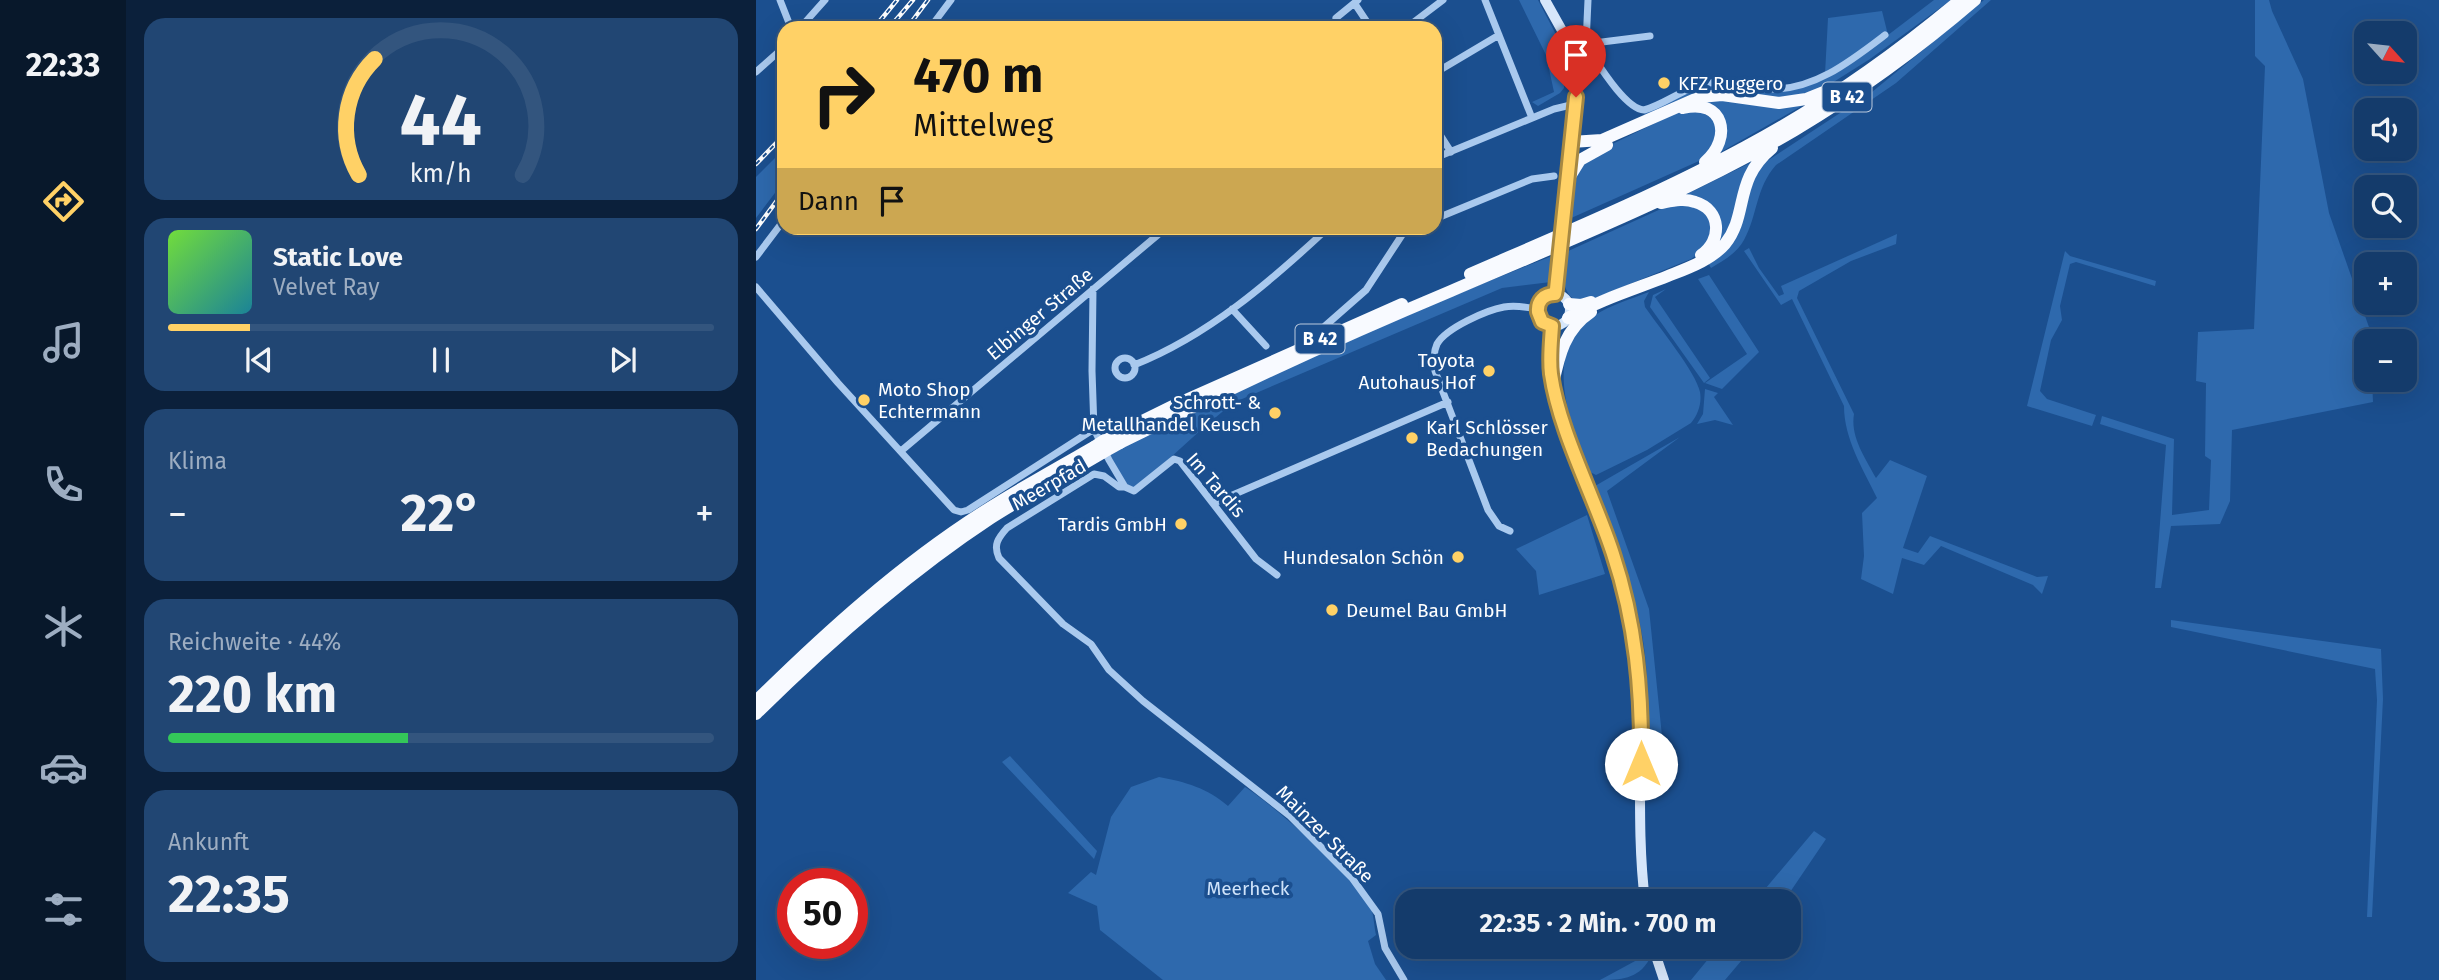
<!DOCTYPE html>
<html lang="de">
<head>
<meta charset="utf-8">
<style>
  body { margin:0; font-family:"Fira Sans",sans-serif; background:#214673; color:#f1f3f6; height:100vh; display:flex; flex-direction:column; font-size:26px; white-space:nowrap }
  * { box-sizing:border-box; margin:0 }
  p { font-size:23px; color:#9dadc1 }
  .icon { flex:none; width:38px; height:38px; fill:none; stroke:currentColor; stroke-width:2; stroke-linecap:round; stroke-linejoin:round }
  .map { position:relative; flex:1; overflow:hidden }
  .panel { display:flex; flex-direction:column; gap:18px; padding:18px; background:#0b203b; width:630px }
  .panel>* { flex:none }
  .hud { position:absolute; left:21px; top:21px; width:665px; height:214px; border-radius:21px; box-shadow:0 7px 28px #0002,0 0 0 2px #33557e; background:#ffd166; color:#111; overflow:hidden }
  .needle { width:46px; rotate:117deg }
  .buttons { position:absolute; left:1598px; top:21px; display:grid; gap:14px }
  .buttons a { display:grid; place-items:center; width:63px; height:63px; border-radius:14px; background:#143b6b; box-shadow:0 7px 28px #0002,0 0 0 2px #33557e; font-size:35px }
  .speed { position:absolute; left:21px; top:868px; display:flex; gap:14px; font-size:35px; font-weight:700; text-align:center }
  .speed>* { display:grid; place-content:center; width:91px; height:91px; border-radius:50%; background:#143b6b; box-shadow:0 7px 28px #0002,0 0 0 2px #33557e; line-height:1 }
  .speed .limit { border:10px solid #d22; background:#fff; color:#111 }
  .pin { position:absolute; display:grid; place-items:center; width:60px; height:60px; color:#fff; margin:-72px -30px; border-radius:50% 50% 50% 0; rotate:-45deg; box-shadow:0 0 7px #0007 }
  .pin .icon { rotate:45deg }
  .me { position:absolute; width:77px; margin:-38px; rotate:0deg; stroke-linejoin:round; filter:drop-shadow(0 0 5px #0008) }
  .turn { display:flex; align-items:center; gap:24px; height:147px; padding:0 21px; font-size:32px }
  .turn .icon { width:91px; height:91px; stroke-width:2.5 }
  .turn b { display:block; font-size:49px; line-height:60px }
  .then { display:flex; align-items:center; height:66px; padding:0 21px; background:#0003; gap:14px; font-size:26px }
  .big { font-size:52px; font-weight:700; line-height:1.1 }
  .panel .widget { flex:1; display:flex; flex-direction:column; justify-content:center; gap:10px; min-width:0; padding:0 24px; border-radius:21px; background:#214673 }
  .panel .dial { align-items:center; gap:0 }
  .dial svg { height:182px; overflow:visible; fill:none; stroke:#33557e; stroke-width:7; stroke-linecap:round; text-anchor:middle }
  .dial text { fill:#f1f3f6; stroke:none }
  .song { display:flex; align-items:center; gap:21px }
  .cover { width:84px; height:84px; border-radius:10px; background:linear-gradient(135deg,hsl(100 70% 55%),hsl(190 70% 35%)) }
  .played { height:7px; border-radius:4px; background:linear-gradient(90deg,#ffd166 15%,#33557e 15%) }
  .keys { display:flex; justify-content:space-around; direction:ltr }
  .heat { display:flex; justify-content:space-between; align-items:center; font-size:38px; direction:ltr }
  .charge { height:10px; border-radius:5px; background:linear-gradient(90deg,#34c759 44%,#33557e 0) }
  .trip { position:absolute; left:639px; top:889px; width:406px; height:70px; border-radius:21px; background:#143b6b; box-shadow:0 7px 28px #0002,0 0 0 2px #33557e; font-weight:700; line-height:70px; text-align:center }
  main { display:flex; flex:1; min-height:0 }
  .menu { display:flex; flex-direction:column; width:126px; justify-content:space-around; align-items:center; background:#08182b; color:#9dadc1 }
  .menu .icon { width:49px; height:49px }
  .menu .active { color:#ffd166 }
  .menu b { font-size:32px; color:#f1f3f6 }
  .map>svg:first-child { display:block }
  .green { fill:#2e69ad }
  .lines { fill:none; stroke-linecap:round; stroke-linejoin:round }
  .minor { stroke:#a9c9ee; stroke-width:7 }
  .secondary { stroke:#d6e6fa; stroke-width:10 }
  .trunk { stroke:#f8faff; stroke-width:12 }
  .rail-casing { stroke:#fff; stroke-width:4.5 }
  .rail { stroke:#1b4f8f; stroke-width:2; stroke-dasharray:5; stroke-linecap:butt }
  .secondary-bridge { stroke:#d6e6fa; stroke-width:10 }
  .trunk-bridge { stroke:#f8faff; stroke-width:12 }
  .route-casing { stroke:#a68842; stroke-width:18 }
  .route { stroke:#ffd166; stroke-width:12 }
  .poi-dot { fill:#ffd166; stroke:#1b4f8f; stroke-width:2.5 }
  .labels { text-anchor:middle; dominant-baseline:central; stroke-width:7; stroke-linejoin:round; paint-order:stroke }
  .shield { fill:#1b4f8f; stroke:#bbcadd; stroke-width:2 }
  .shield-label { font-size:18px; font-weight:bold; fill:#fff }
  .poi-label { font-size:19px; fill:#fff; stroke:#1b4f8f; text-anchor:start }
  .street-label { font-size:19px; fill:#fff; stroke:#1b4f8f }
  .park-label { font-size:19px; fill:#cfe3fa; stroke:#1b4f8f }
</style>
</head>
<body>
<main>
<nav class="menu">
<b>22:33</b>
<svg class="icon active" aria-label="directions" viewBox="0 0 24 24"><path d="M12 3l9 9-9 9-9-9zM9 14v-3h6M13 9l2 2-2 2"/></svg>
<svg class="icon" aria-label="music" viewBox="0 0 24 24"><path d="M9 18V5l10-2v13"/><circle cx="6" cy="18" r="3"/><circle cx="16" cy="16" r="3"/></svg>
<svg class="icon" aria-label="phone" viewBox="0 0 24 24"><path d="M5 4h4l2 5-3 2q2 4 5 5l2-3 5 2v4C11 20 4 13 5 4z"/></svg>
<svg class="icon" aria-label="climate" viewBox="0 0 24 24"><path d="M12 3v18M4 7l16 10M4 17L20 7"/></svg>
<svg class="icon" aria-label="car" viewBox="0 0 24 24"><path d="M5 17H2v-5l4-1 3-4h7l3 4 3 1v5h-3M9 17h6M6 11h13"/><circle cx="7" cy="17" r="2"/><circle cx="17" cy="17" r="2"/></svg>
<svg class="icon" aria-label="filters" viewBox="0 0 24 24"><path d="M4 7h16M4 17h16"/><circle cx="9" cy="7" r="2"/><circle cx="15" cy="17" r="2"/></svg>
</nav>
<section class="panel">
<div class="widget dial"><svg viewBox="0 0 100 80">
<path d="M14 69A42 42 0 1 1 86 69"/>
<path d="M14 69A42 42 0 0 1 21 18" stroke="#ffd166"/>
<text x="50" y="56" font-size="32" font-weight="700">44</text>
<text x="50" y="72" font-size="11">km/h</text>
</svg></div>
<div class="widget">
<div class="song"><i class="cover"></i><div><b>Static Love</b><p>Velvet Ray</p></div></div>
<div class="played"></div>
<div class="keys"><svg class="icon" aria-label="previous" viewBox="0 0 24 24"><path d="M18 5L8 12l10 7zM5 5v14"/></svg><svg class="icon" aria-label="pause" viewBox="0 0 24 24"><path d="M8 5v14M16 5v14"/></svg><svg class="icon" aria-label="next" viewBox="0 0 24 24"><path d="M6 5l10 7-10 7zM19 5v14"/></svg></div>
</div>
<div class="widget"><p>Klima</p>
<div class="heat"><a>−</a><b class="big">22°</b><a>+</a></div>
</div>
<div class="widget"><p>Reichweite · 44%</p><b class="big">220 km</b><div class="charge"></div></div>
<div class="widget"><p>Ankunft</p><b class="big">22:35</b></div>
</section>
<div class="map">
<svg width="1683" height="980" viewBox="0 0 1683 980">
  <rect width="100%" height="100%" fill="#1b4f8f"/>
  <path class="green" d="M763,0H782L807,48L808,88L804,93L782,106L776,102L798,92L790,55Z
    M1178,0H1195L1114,59L1068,88L1029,98L969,92L885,119L894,107L944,82L1028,88L1069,74L1072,18L1126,11L1132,35Z
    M1228,0H1235L1140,83L1020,165C999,189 1002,215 988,240C981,253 967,261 955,268L952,263L990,201L1000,175L1008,163L1116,92Z
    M1499,0H1513L1516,11L1547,79L1573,213L1614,330L1615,341H1610V380H1616L1617,402L1476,430L1474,501L1464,524L1415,526L1405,588H1399L1410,445L1344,424L1346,416L1418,439L1416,515L1453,510L1455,460L1449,456L1450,383L1440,381L1442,332L1498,329L1509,66L1499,56Z
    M952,99L1051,103L963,153L970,134L942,102Z
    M940,109L957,119L962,134L950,156L943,161L813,219L815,192L820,173L840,152L924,111Z
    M28,149V181L0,218V177Z
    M996,162L971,233L959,247L964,223L927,196Z
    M922,204L939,206L955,219V237L942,254L935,259L837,299H817C803,285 808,270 810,252L907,208Z
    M1141,234L1140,244L1095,261L1043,291L1041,298L1098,414C1094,437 1110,459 1120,478L1134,460L1171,476L1147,548L1162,553L1174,536L1281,577L1292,576L1286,594L1277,585L1185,546L1168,565L1146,558L1137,594L1105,579L1108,556L1106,513L1121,498C1107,469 1088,439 1088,406L1036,299L1025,305L988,251L993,248L1003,268L1023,296L1028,294L1025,286Z
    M1309,251L1314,256L1400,281L1399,286L1320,262L1314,264L1304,306L1306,320L1295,340L1284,391L1291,399L1340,415L1336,426L1271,406Z
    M796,256L795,282L746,288L479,402C444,428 414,460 380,488L371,485L353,454C498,382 645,315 796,256Z
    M953,275L1003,352L966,389L949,383L991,354L942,279Z
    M910,289L899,297L954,378L948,383L894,307L897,295Z
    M893,292L888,301L889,307C902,326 940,372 944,392C946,403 942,415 935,423L891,450L840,475L832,471C815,423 784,352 838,316C854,305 875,299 893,292Z
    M949,389L962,393L958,397L977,425L959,420L941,424L947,414Z
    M924,437L851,491L893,609L906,736H892C892,700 892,664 885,629C875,579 856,533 839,486Z
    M831,515L849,574L783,595L780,571L760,549Z
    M1415,620L1625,649L1627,699L1616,917H1611L1621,700L1619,669L1415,627Z
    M254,756L341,851L338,859L246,762Z
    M403,777C430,782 451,788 472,806L489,787C515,803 605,881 615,908C618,916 618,926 620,935L612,941L619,964L630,980H407L344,930L341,906L312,893L335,872L340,875L355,817L375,787Z
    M1058,831L1070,839L1028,901H999Z
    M879,947H890L893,960C882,979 864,980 844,980L881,960Z
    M962,947H997L969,980H935Z"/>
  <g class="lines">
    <path class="minor" d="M24,0L35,28
      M729,0L776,118
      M599,4L615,28
      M580,18L602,0
      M44,28L69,0
      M174,28L195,0
      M650,28L687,0
      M830,44L894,36
      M830,46C841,62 869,109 888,110C910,104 930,86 953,83C974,80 993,88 1013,89C1057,91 1095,61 1129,35
      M820,54L830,44L832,0
      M0,72L28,47
      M679,73L743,35
      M679,127L695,152
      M679,158L798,109L819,104
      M679,219L776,179L798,176
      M0,257L28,220
      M0,287L82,383L198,510L205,512L212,510L338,429
      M337,289L336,371L338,429L353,460L369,487
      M476,309L510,346
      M569,326L610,290L648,232L659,228
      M359 368a10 10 0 1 1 20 0a10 10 0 1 1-20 0Z
      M378,365C452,336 515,281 572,228
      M145,451L410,228
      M458,503L692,402
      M754,531L743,526L732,510L679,371C678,361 677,353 681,344C690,328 731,310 748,307C759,305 771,307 781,309
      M521,575L500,559L424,461L418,459L378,491L369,487H363L348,476L338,474L251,528C242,538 237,545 243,558L307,624L335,644L353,670L387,701L534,816L596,878L622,914L629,948L648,980"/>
    <path class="secondary" d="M789,0L822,59L808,219
      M782 310a16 16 0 1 1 32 0a16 16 0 1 1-32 0Z
      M799,294L804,257
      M796,326C786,423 855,516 874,610C893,707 877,804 889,901
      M897,947L908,980"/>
    <path class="trunk" d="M927,108C968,98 977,138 949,162
      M815,142L846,140L944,97L966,95L1023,103L1050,99L1075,89
      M811,181L824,160L851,145
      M905,203C916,201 928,198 939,202C966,210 966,241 945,255
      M714,274C806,234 900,195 989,147C1066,106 1137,56 1204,0
      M813,304L825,305L835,302
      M812,318C843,300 879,289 912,276C932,268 955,260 969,244C993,214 977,180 1016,148
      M797,384C803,355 809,329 835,312
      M350,439L421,404L646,304
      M364,443C472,389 583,338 695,291C811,241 930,194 1039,130C1103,92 1163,48 1219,0
      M0,701C70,632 144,565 227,512C263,489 301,468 338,447
      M0,714C72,643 150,574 235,518C271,495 309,475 346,453"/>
    <g class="rail-casing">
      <path id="rail" d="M118,28L141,0
        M133,28L157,0
        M151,28L172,0
        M0,164L28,135
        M0,229L28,191"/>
    </g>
    <use href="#rail" class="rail"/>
    <path class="secondary-bridge" d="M804,257L808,219"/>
    <path class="trunk-bridge" d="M338,447L350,439
      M346,453L364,443"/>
  </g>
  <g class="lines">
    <g class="route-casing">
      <path id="route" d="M820,97L800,289L799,294C788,294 781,301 782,312L786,322L796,326C795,342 793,358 795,374C803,431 839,498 857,554C880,623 886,692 885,764"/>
    </g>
    <use href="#route" class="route"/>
  </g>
  <g class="poi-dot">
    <circle cx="908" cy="83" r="7"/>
    <circle cx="733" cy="371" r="7"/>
    <circle cx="108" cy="400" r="7"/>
    <circle cx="519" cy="413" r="7"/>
    <circle cx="656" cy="438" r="7"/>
    <circle cx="425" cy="524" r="7"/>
    <circle cx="702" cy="557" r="7"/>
    <circle cx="576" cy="610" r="7"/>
  </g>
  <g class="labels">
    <g class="shield">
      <rect x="1066.5" y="82.5" width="49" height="29" rx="5"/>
      <rect x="539.5" y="324.5" width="49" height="29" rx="5"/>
    </g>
    <g class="shield-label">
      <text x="1091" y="97">B 42</text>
      <text x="564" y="339">B 42</text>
    </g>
    <g class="poi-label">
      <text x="922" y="83">KFZ Ruggero</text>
      <text x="719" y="360" text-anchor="end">Toyota<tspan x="719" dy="22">Autohaus Hof</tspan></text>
      <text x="122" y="389">Moto Shop<tspan x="122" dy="22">Echtermann</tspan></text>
      <text x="505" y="402" text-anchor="end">Schrott- &amp;<tspan x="505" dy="22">Metallhandel Keusch</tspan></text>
      <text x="670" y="427">Karl Schlösser<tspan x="670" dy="22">Bedachungen</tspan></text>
      <text x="411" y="524" text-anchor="end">Tardis GmbH</text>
      <text x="688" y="557" text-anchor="end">Hundesalon Schön</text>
      <text x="590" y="610">Deumel Bau GmbH</text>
    </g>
    <g class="street-label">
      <text transform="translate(284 314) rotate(-40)">Elbinger Straße</text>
      <text transform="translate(293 485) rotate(-30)">Meerpfad</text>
      <text transform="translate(460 485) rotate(49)">Im Tardis</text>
      <text transform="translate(569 834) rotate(45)">Mainzer Straße</text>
    </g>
    <g class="park-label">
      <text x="492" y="888">Meerheck</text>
    </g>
  </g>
</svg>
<div class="buttons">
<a><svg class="needle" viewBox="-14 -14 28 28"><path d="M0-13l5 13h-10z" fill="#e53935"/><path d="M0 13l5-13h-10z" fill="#9dadc1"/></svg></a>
<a><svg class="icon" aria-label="sound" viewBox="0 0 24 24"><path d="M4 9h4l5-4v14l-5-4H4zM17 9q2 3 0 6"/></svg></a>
<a><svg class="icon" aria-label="search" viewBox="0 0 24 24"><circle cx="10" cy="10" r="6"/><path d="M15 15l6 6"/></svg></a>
<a>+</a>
<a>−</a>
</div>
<div class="speed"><div class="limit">50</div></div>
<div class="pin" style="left:820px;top:97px;background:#d93025"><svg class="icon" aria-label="arrive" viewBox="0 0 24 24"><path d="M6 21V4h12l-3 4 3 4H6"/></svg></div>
<svg class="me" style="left:885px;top:764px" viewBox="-20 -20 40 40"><circle r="19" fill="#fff"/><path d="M0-13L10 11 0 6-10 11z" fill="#ffd166"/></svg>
<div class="trip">22:35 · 2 Min. · 700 m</div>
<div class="hud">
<div class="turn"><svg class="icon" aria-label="right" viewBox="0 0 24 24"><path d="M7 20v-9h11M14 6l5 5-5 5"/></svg><div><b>470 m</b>Mittelweg</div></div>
<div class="then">Dann<svg class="icon" aria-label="arrive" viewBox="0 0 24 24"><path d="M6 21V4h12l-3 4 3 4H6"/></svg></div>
</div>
</div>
</main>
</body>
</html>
